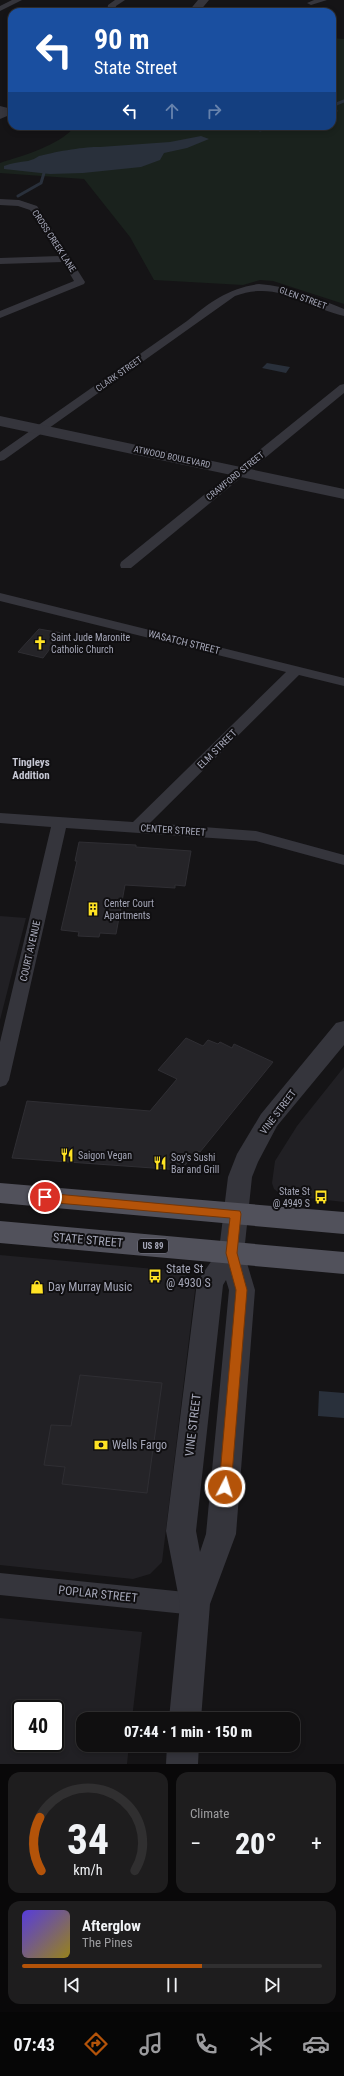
<!DOCTYPE html>
<html lang="en">
<head>
<meta charset="utf-8">
<style>
  body { margin:0; font-family:"Roboto Condensed",sans-serif; background:#1e1d1e; color:#f1f3f6; height:100vh; display:flex; flex-direction:column; font-size:15px; white-space:nowrap }
  * { box-sizing:border-box; margin:0 }
  p { font-size:13px; color:#9c9c9f }
  .icon { flex:none; width:22px; height:22px; fill:none; stroke:currentColor; stroke-width:2; stroke-linecap:round; stroke-linejoin:round }
  .map { position:relative; height:1764px; overflow:hidden }
  .side { display:flex; flex-direction:column; gap:8px; padding:8px; background:#090809; flex:1 }
  .side>* { flex:none }
  .hud { position:absolute; left:8px; top:8px; width:328px; height:122px; border-radius:12px; box-shadow:0 2px 6px #0003,0 0 0 1px #302f30; background:#1a4fa0; color:#fff; overflow:hidden }
  .speed { position:absolute; left:12px; top:1700px; display:flex; gap:8px; font-size:20px; font-weight:700; text-align:center }
  .speed>* { display:grid; place-content:center; width:52px; height:52px; border-radius:50%; background:#100f10; box-shadow:0 2px 6px #0003,0 0 0 1px #302f30; line-height:1 }
  .speed .limit { border:2px solid #111; border-radius:6px; background:#fff; color:#111 }
  .pin { position:absolute; display:grid; place-items:center; width:34px; height:34px; color:#fff; margin:-17px; border:2px solid #fff; border-radius:50%; box-shadow:0 1px 4px #0007 }
  .me { position:absolute; width:44px; margin:-22px; rotate:5deg; stroke-linejoin:round; filter:drop-shadow(0 0 3px #0008) }
  .turn { display:flex; align-items:center; gap:14px; height:84px; padding:0 20px; font-size:18px }
  .turn .icon { width:52px; height:52px; stroke-width:2.5 }
  .turn b { display:block; font-size:28px; line-height:34px }
  .lanes { display:flex; align-items:center; height:38px; padding:0 20px; background:#0003; justify-content:center; gap:20px; direction:ltr }
  .lanes .off { opacity:.35 }
  .big { font-size:30px; font-weight:800; line-height:1.1 }
  .side .widget { flex:1; display:flex; flex-direction:column; justify-content:center; gap:6px; min-width:0; padding:0 14px; border-radius:12px; background:#1e1d1e }
  .side .dial { align-items:center; gap:0 }
  .dial svg { height:104px; overflow:visible; fill:none; stroke:#302f30; stroke-width:7; stroke-linecap:round; text-anchor:middle }
  .dial text { fill:#f1f3f6; stroke:none }
  .song { display:flex; align-items:center; gap:12px }
  .cover { width:48px; height:48px; border-radius:6px; background:linear-gradient(135deg,hsl(250 70% 55%),hsl(50 70% 35%)) }
  .played { height:4px; border-radius:2px; background:linear-gradient(90deg,#b45309 60%,#302f30 60%) }
  .keys { display:flex; justify-content:space-around; direction:ltr }
  .heat { display:flex; justify-content:space-between; align-items:center; font-size:22px; direction:ltr }
  .side .tiles { flex:1; display:grid; gap:8px; grid-template-columns:1fr 1fr }
  .widget:last-child { grid-column:span 2 }
  .trip { position:absolute; left:76px; top:1712px; width:224px; height:40px; border-radius:12px; background:#100f10; box-shadow:0 2px 6px #0003,0 0 0 1px #302f30; font-weight:800; line-height:40px; text-align:center }
  .menu { display:flex; height:64px; justify-content:space-around; align-items:center; background:#060606; color:#9c9c9f }
  .menu .icon { width:28px; height:28px }
  .menu .current { color:#b45309 }
  .menu b { font-size:18px; color:#f1f3f6 }
  .map>svg:first-child { display:block }
  .built { fill:#212024; fill-rule:evenodd }
  .green { fill:#1a221d }
  .water { fill:#29303b }
  .lines { fill:none; stroke-linecap:round; stroke-linejoin:round }
  .stream { stroke:#29303b; stroke-width:3 }
  .building { fill:#252428; stroke:#2f2e33 }
  .minor { fill:#35353c; fill-rule:evenodd }
  .tertiary { fill:#35353c; fill-rule:evenodd }
  .primary { fill:#51515b; fill-rule:evenodd }
  .route { fill:#b45309; stroke:#753606 }
  .labels { text-anchor:middle; dominant-baseline:central; stroke-width:4; stroke-linejoin:round; paint-order:stroke }
  .far-street-label { font-size:9px; fill:#a5a7b8; stroke:#100f11 }
  .shield { fill:#100f11; stroke:#787986; stroke-width:1 }
  .shield-label { font-size:9px; font-weight:bold; fill:#a5a7b8 }
  .poi-label { font-size:10px; fill:#a5a7b8; stroke:#100f11; text-anchor:start }
  .street-label { font-size:10px; fill:#a5a7b8; stroke:#100f11 }
  .neighbourhood-label { font-size:11px; font-weight:bold; fill:#c6c7d3; stroke:#100f11 }
  .near-street-label { font-size:12px; fill:#a5a7b8; stroke:#100f11 }
  .near-poi-label { font-size:12px; fill:#a5a7b8; stroke:#100f11; text-anchor:start }
</style>
</head>
<body>
<div class="map">
<svg width="344" height="1764" viewBox="0 0 344 1764">
  <rect width="100%" height="100%" fill="#151416"/>
  <path class="built" d="M0,916L26,918L0,1020Z
    M344,1067V1202L282,1195L274,1189L272,1183L275,1161L297,1126Z
    M0,1255L177,1271L189,1277L194,1285L195,1290L162,1562L150,1574L133,1579L0,1565Z
    M0,1618L142,1632L132,1719H83V1745H129L127,1764H0ZM21,1709H55V1743H21Z"/>
  <path class="green" d="M332,38L344,39V304L273,281L260,280L243,285L154,280L130,237L84,179L0,173V163C27,154 56,147 76,126H332Z"/>
  <path class="water" d="M201,136L209,139L187,148L164,153L160,160L141,167L83,173L50,174L4,169V166C12,163 20,162 28,161C32,160 36,158 39,156C53,152 87,146 100,147L170,142Z
    M267,363L290,367L286,373L262,368Z
    M319,1391L344,1393V1418L318,1416Z"/>
  <g class="lines">
    <path class="stream" d="M332,115L336,111L334,105L344,101
      M260,130L271,126
      M18,196L41,183L44,173"/>
  </g>
  <path class="building" d="M39,629L62,633L43,658L18,652Z
    M79,842L136,845V847L191,851L185,886L175,885V888L125,885L116,934L100,933L99,937L78,936L79,932L61,930L77,861H75Z
    M186,1038L203,1046L208,1040L218,1044L220,1042L232,1048L234,1044L273,1062L200,1152L197,1151L181,1170L12,1158L27,1101L150,1111L177,1079L158,1070Z
    M80,1375L162,1383L147,1493L62,1484L65,1467L44,1465L51,1425L71,1426Z"/>
  <g class="lines">
    <path class="minor" d="M12,0H22L0,11V6Z
      M115,0H125L116,6L115,12H107L108,5Z
      M314,0H327L311,5L307,3Z
      M0,106L12,109V113L0,112Z
      M0,199L19,200L37,206L85,282L84,284L0,318V311L74,281L63,262L0,264V258L59,256L30,210L18,206L0,205Z
      M259,284C290,286 316,298 344,309V316C304,306 278,280 235,296L4,460L0,461V452L187,321C210,302 229,288 259,284Z
      M344,384V393L131,568H121L120,565L121,562L340,385Z
      M0,593L344,678V686L299,675L150,823L256,831L344,855V865L256,841L66,828L9,1080L6,1085L0,1087V1042L51,827L0,823V813L133,822L286,672L0,601Z
      M0,1573L195,1593L203,1596L206,1604L203,1612L195,1615L0,1595Z"/>
    <path class="tertiary" d="M198,0H209L199,12H188Z
      M12,107V114L0,119V112Z
      M0,416L344,489V499L0,426Z
      M344,1021V1045L277,1126L258,1162L252,1177L244,1253L255,1290L236,1534L210,1604L201,1719H169L180,1604L166,1531L197,1282L219,1250L228,1177L237,1154L261,1114L336,1023ZM226,1280L229,1290L206,1534L200,1552L196,1531L223,1285Z
      M167,1745H199L198,1764H166Z"/>
    <path class="primary" d="M0,1183L344,1212V1234L0,1203Z
      M0,1221L344,1252V1274L0,1243Z"/>
  </g>
  <path class="route" d="M45,1193L240,1211L241,1214L237,1253L247,1290L231,1487L230,1491L225,1493L221,1491L219,1487L236,1290L226,1253L230,1218L45,1202L40,1197Z"/>
  <defs>
    <g id="church-bare" transform="scale(1.08)"><path d="M-1.2-6h2.4v3.5h3.3v2.4h-3.3V6h-2.4V-.1h-3.3v-2.4h3.3Z" fill="#ffe324" stroke="#100f11" stroke-width="2.5" paint-order="stroke"/></g>
    <g id="building-bare" transform="scale(1.08)"><path d="M-4-6H4V6H1V3H-1V6H-4ZM-2.5-4.3h1.7v1.8h-1.7ZM.8-4.3h1.7v1.8H.8ZM-2.5-1h1.7V.8h-1.7ZM.8-1h1.7V.8H.8Z" fill="#ffe324" stroke="#100f11" stroke-width="2.5" paint-order="stroke"/></g>
    <g id="restaurant-bare" transform="scale(1.08)"><path d="M-5-6h1v4h1v-4h1v4h1v-4h1v5L-1.5 .5V6h-2V.5L-5-1ZM5-6V6H3V1.5H1.5Q1.5-4 5-6Z" fill="#ffe324" stroke="#100f11" stroke-width="2.5" paint-order="stroke"/></g>
    <g id="bus-bare" transform="scale(1.08)"><path d="M-5-6H5V4H4V6H2V4H-2V6H-4V4H-5ZM-3.5-4V0h7V-4ZM-3.5 1.2v1.5H-2V1.2ZM2 1.2v1.5H3.5V1.2Z" fill="#ffe324" stroke="#100f11" stroke-width="2.5" paint-order="stroke"/></g>
    <g id="shop-bare" transform="scale(1.08)"><path d="M-5-2.5h2.3a2.7 3.5 0 0 1 5.4 0H5L5.5 6h-11ZM-1.5-2.5h3a1.5 2.3 0 0 0-3 0Z" fill="#ffe324" stroke="#100f11" stroke-width="2.5" paint-order="stroke"/></g>
    <g id="bank-bare" transform="scale(1.08)"><path d="M-6-4H6V4H-6ZM0-2.3a2.3 2.3 0 1 0 0 4.6a2.3 2.3 0 1 0 0-4.6Z" fill="#ffe324" stroke="#100f11" stroke-width="2.5" paint-order="stroke"/></g>
  </defs>
  <g fill-rule="evenodd">
    <use href="#church-bare" x="40" y="643"/>
    <use href="#building-bare" x="93" y="909"/>
    <use href="#restaurant-bare" x="67" y="1155"/>
    <use href="#restaurant-bare" x="160" y="1163"/>
    <use href="#bus-bare" x="321" y="1197"/>
    <use href="#bus-bare" x="155" y="1276"/>
    <use href="#shop-bare" x="37" y="1287"/>
    <use href="#bank-bare" x="101" y="1445"/>
  </g>
  <g class="labels">
    <g class="far-street-label">
      <text transform="translate(54 241) rotate(57)">CROSS CREEK LANE</text>
      <text transform="translate(303 298) rotate(20)">GLEN STREET</text>
      <text transform="translate(119 374) rotate(-35)">CLARK STREET</text>
      <text transform="translate(172 457) rotate(12)">ATWOOD BOULEVARD</text>
      <text transform="translate(235 476) rotate(-39)">CRAWFORD STREET</text>
    </g>
    <rect class="shield" x="138" y="1239" width="30" height="14" rx="3"/>
    <g class="shield-label">
      <text x="153" y="1246">US 89</text>
    </g>
    <g class="poi-label">
      <text x="51" y="637">Saint Jude Maronite<tspan x="51" dy="12">Catholic Church</tspan></text>
      <text x="104" y="903">Center Court<tspan x="104" dy="12">Apartments</tspan></text>
      <text x="78" y="1155">Saigon Vegan</text>
      <text x="171" y="1157">Soy's Sushi<tspan x="171" dy="12">Bar and Grill</tspan></text>
      <text x="310" y="1191" text-anchor="end">State St<tspan x="310" dy="12">@ 4949 S</tspan></text>
    </g>
    <g class="street-label">
      <text transform="translate(184 642) rotate(14)">WASATCH STREET</text>
      <text transform="translate(217 749) rotate(-45)">ELM STREET</text>
      <text transform="translate(173 830) rotate(4)">CENTER STREET</text>
      <text transform="translate(30 951) rotate(-77)">COURT AVENUE</text>
      <text transform="translate(278 1112) rotate(-53)">VINE STREET</text>
    </g>
    <g class="neighbourhood-label">
      <text x="31" y="762">Tingleys<tspan x="31" dy="13">Addition</tspan></text>
    </g>
    <g class="near-street-label">
      <text transform="translate(88 1240) rotate(5)">STATE STREET</text>
      <text transform="translate(193 1425) rotate(-83)">VINE STREET</text>
      <text transform="translate(98 1594) rotate(6)">POPLAR STREET</text>
    </g>
    <g class="near-poi-label">
      <text x="166" y="1269">State St<tspan x="166" dy="14">@ 4930 S</tspan></text>
      <text x="48" y="1287">Day Murray Music</text>
      <text x="112" y="1445">Wells Fargo</text>
    </g>
  </g>
</svg>
<div class="speed"><div class="limit">40</div></div>
<div class="pin" style="left:45px;top:1197px;background:#d93025"><svg class="icon" aria-label="arrive" viewBox="0 0 24 24"><path d="M6 21V4h12l-3 4 3 4H6"/></svg></div>
<svg class="me" style="left:225px;top:1487px" viewBox="-20 -20 40 40"><circle r="17" fill="#b45309" stroke="#fff" stroke-width="3"/><path d="M0-11L8 9 0 5-8 9z" fill="#fff"/></svg>
<div class="trip">07:44 · 1 min · 150 m</div>
<div class="hud">
<div class="turn"><svg class="icon" aria-label="left" viewBox="0 0 24 24"><path d="M17 20v-9H6M10 6l-5 5 5 5"/></svg><div><b>90 m</b>State Street</div></div>
<div class="lanes"><svg class="icon" aria-label="left" viewBox="0 0 24 24"><path d="M17 20v-9H6M10 6l-5 5 5 5"/></svg><svg class="icon off" aria-label="ahead" viewBox="0 0 24 24"><path d="M12 20V5M6 11l6-6 6 6"/></svg><svg class="icon off" aria-label="right" viewBox="0 0 24 24"><path d="M7 20v-9h11M14 6l5 5-5 5"/></svg></div>
</div>
</div>
<section class="side">
<div class="tiles">
<div class="widget dial"><svg viewBox="0 0 100 80">
<path d="M14 69A42 42 0 1 1 86 69"/>
<path d="M14 69A42 42 0 0 1 13 28" stroke="#b45309"/>
<text x="50" y="56" font-size="32" font-weight="700">34</text>
<text x="50" y="72" font-size="11">km/h</text>
</svg></div>
<div class="widget"><p>Climate</p>
<div class="heat"><a>−</a><b class="big">20°</b><a>+</a></div>
</div>
<div class="widget">
<div class="song"><i class="cover"></i><div><b>Afterglow</b><p>The Pines</p></div></div>
<div class="played"></div>
<div class="keys"><svg class="icon" aria-label="previous" viewBox="0 0 24 24"><path d="M18 5L8 12l10 7zM5 5v14"/></svg><svg class="icon" aria-label="pause" viewBox="0 0 24 24"><path d="M8 5v14M16 5v14"/></svg><svg class="icon" aria-label="next" viewBox="0 0 24 24"><path d="M6 5l10 7-10 7zM19 5v14"/></svg></div>
</div>
</div>
</section>
<nav class="menu">
<b>07:43</b>
<svg class="icon current" aria-label="directions" viewBox="0 0 24 24"><path d="M12 3l9 9-9 9-9-9zM9 14v-3h6M13 9l2 2-2 2"/></svg>
<svg class="icon" aria-label="music" viewBox="0 0 24 24"><path d="M9 18V5l10-2v13"/><circle cx="6" cy="18" r="3"/><circle cx="16" cy="16" r="3"/></svg>
<svg class="icon" aria-label="phone" viewBox="0 0 24 24"><path d="M5 4h4l2 5-3 2q2 4 5 5l2-3 5 2v4C11 20 4 13 5 4z"/></svg>
<svg class="icon" aria-label="climate" viewBox="0 0 24 24"><path d="M12 3v18M4 7l16 10M4 17L20 7"/></svg>
<svg class="icon" aria-label="car" viewBox="0 0 24 24"><path d="M5 17H2v-5l4-1 3-4h7l3 4 3 1v5h-3M9 17h6M6 11h13"/><circle cx="7" cy="17" r="2"/><circle cx="17" cy="17" r="2"/></svg>
</nav>
</body>
</html>
